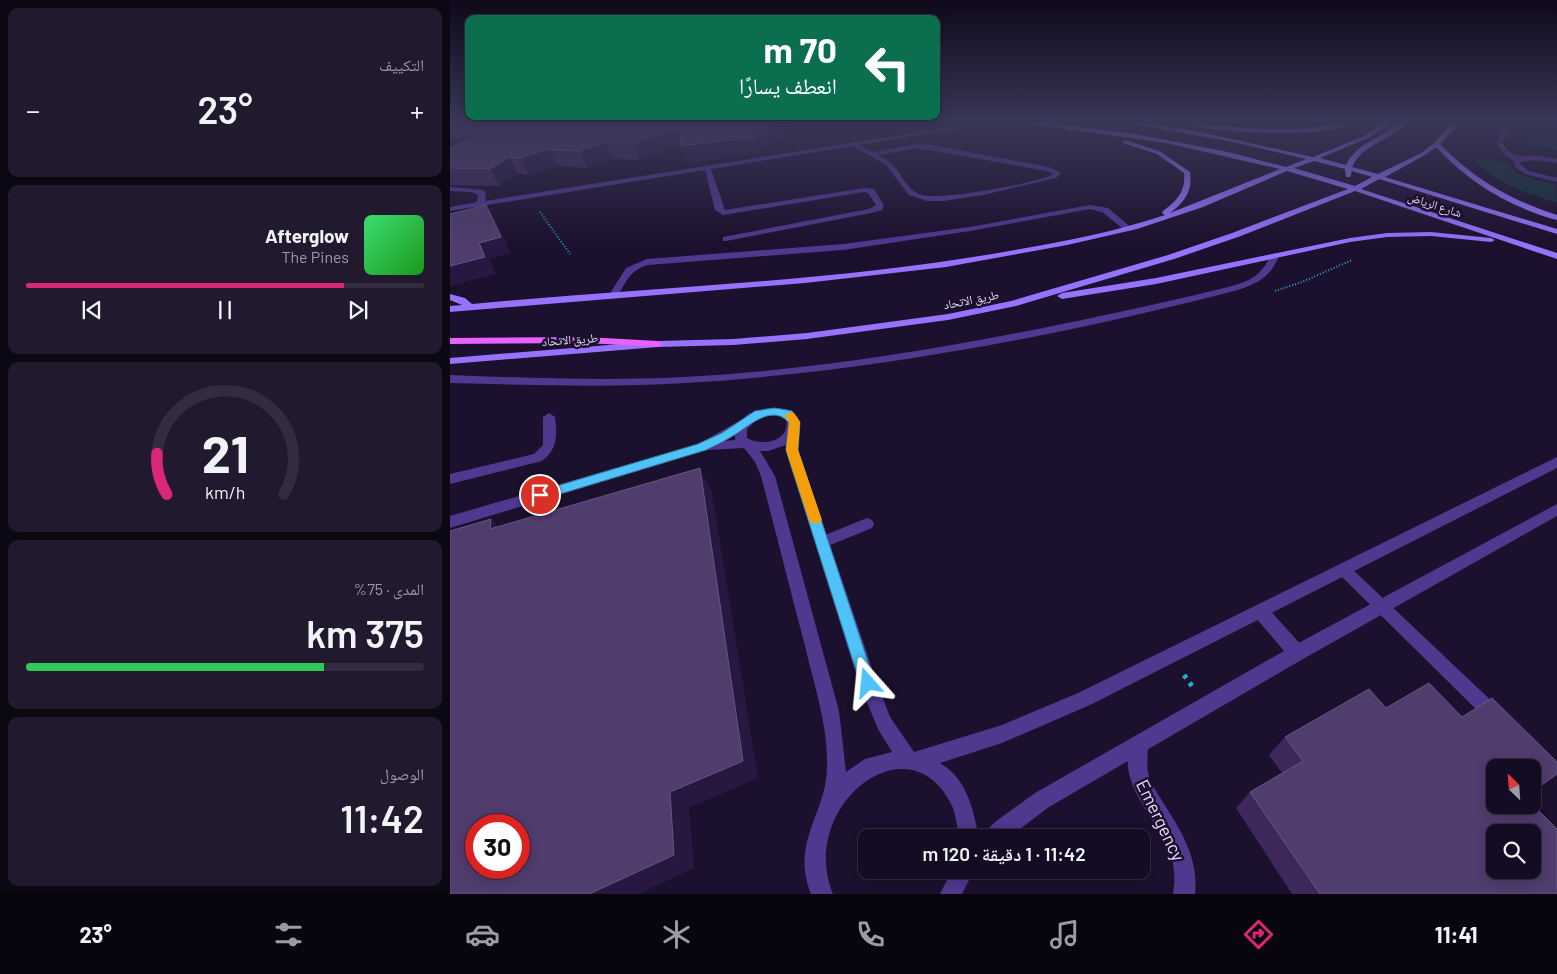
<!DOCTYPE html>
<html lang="ar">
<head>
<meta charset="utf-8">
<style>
  body { margin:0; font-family:Barlow,"Noto Naskh Arabic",sans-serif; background:#211a2f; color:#f1f3f6; direction:rtl; height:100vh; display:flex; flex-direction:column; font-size:19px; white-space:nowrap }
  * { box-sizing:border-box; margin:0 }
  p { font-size:16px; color:#9d9ba5 }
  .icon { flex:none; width:28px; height:28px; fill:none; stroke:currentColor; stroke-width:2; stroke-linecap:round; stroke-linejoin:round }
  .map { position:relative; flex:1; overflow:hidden; direction:ltr }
  .sheet { display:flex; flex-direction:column; gap:8px; padding:8px; background:#0b0713; width:450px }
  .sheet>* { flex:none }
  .banner { position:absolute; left:15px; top:15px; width:475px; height:105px; border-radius:10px; box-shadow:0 2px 12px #0003,0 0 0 1px #332c40; direction:rtl; background:#0b6e4f; color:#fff; overflow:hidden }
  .needle { width:32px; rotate:335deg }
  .tools { position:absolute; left:1036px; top:759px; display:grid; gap:10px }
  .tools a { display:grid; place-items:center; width:55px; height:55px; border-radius:10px; background:#140c22; box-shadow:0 2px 12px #0003,0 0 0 1px #332c40; font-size:25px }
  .speed { position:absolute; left:15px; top:814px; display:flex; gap:10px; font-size:25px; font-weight:700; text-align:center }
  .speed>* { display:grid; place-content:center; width:65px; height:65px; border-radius:50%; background:#140c22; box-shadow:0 2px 12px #0003,0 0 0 1px #332c40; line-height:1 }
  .speed .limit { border:8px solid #d22; background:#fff; color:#111 }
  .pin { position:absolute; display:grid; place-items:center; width:42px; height:42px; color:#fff; margin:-21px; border:2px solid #fff; border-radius:50%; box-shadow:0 1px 5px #0007 }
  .me { position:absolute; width:55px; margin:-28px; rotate:342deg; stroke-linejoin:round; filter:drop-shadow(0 0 4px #0008) }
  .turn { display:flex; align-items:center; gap:18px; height:105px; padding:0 20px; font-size:22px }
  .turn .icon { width:65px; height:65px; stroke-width:2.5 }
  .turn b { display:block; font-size:35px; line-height:42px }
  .big { font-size:38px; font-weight:600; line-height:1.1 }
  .sheet .tile { flex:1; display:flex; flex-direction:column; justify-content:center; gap:8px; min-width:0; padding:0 18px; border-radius:10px; background:#211a2f }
  .sheet .dial { align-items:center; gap:0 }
  .dial svg { height:130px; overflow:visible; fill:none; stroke:#332c40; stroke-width:7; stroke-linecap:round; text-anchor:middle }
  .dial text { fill:#f1f3f6; stroke:none }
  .song { display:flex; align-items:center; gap:15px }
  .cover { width:60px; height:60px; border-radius:8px; background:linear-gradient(135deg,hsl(140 70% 55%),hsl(120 70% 35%)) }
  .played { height:5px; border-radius:2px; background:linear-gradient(90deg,#db2777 80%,#332c40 80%) }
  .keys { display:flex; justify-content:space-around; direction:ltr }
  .heat { display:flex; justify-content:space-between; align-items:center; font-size:28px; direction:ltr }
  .charge { height:8px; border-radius:4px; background:linear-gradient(90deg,#34c759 75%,#332c40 0) }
  .trip { position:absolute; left:408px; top:829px; width:292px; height:50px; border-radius:10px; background:#140c22; box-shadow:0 2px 12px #0003,0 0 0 1px #332c40; font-weight:600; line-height:50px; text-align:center; direction:rtl }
  .tab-bar { display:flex; height:80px; justify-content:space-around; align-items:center; background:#08050e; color:#9d9ba5 }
  .tab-bar .icon { width:35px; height:35px }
  .tab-bar .on { color:#db2777 }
  .tab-bar b { font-size:22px; color:#f1f3f6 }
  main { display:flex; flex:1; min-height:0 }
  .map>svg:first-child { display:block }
  .green { fill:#123037 }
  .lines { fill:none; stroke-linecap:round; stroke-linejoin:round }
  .path-far1 { stroke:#29abc5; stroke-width:2; stroke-dasharray:1 2; stroke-linecap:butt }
  .path { stroke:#29abc5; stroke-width:5; stroke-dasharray:4 5.5; stroke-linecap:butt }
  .lane { fill:#4f388e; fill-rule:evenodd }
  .street { fill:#4f388e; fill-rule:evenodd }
  .secondary { fill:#9672ff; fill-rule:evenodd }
  .primary { fill:#e962ff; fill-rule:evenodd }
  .wall { fill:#3e285b }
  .shaded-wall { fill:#281741 }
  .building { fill:#503c6d; stroke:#685584; fill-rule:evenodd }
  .route { fill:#4fc3f7; stroke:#337fa1 }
  .slow { fill:#f59e0b }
  .labels { text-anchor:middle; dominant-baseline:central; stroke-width:5; stroke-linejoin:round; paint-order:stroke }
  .far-street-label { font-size:12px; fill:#e8dbff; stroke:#1b102d }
  .near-street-label { font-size:18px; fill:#e8dbff; stroke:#1b102d }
</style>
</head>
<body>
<main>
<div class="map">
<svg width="1107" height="894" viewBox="0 0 1107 894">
  <rect width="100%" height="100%" fill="#1b102d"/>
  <path class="green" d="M1098,121H1107V149L1070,144Z
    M1024,158L1056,162C1064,177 1090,181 1106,184L1107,203C1078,194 1043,184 1024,158Z"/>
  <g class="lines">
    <path class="path-far1" d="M375,121L406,124
      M90,212L120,254
      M825,291L852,282L902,260"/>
    <path class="path" d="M734,675L742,686"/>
    <path class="lane" d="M540,121H552L410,145L422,152L468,144L482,145L599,167L610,172V174L606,178L533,195L493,201H477L459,195L436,165L403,146L261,169L275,210L414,188L424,189L434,205L432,210L421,213L276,241H273V237L419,209L426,205L418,193L414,192L273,215L265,210L255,170L0,211V207L27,202L28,195L21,192L0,191V187L34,190L36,195L35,201ZM468,148L597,171L603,174C590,183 484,202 469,194C457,189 451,174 444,166C439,161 433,158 428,155Z
      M1060,121H1066L1052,143C1065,160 1068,155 1087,156C1093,156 1100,158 1107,159V163L1086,160L1071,162L1070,164L1079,171L1107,178V182L1075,174L1064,166V161L1054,154L1046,143Z
      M640,205L658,208L683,229L676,231L652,212L640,209L520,231L393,250L198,265C180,270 176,282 167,297H161L159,295L176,268L197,259L393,244L520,227Z
      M825,253L829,256C821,276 809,283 788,290C610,336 420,372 236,383C158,388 79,385 0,383V375C78,378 156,381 234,377C366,370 497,348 627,321C679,310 730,299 782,286C805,279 810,275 822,254Z
      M99,413L105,417C107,435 108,449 92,461L0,484V474L84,454L93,445V417Z
      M417,518L422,520L424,524L422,528L373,548L368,546L366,542L368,538Z
      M894,564L899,566L1050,709L1053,715L1050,721L1044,724L1038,721L889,574L887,570L889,566Z
      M811,605L817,607L853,647L855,653L853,659L847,661L841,659L805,617L803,612L805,607Z
      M689,736L696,738C700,750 695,764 699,777C702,786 709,795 714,804C732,832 749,860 745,894H723C725,882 725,871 722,859C710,818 663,785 682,738Z"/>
    <path class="street" d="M317,408L336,409L348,417L350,426L348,450L427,683L440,717L464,752L552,725L628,693L1107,457V468L640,705L552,743L490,763C517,779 523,808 529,838H509C507,827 506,813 501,804C458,718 347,807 383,894H361C340,841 377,814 377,766C378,725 364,685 355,646C340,589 326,533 311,476L305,462L294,448L257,450L0,528V516L248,444L293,419L298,414ZM318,416H330L336,419C341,441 313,447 297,438V429L306,420ZM285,435V440L274,441ZM336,445V450L409,683L428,729L442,752L415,759L396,772L389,711L325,476L310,451H318Z
      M1107,504V516L853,659L599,807L558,838H533L536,831L545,822L585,793L841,647Z
      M502,870H524L512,894H490Z"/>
    <path class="secondary" d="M559,121L593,122L686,134L778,152L836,167L856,159L783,142L668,121H681L746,131L863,157L914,136L938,121H945L918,138L870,158L896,165C907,141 934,138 952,121H958C944,141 913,142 902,167L928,174L971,153L984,143L1005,121H1011L990,144C1025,180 1059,199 1107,215V220C1060,207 1019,183 986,147L975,155L935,177L1107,229V234L929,179L911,189L1107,253V259L905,191L788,237L724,259L566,306L498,320L357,339L283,345L208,347L0,364V358L208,341L283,339L357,333L498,314L561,301L718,255L782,233L898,189L837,171L753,207L687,229L617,245L496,267L355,283L0,312V306L12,305L0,300V294L15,298L22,304C195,287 370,283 542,254C600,244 659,234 715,215L712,213L713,211C727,201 736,191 734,173L707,154L673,143V141L675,140L711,152L740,172C743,190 735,202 720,213L830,169L716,143ZM864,161L895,169L896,177H900L902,171L922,177L905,186L844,168Z
      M897,121H906C877,138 805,133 771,130C762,129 749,129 741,125L744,123C795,129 847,134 897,121Z
      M981,232L1041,238L1045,240L1041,242L981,236L937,237L900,242L706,284L612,299L607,296L612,293L706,278L900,238L937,233Z"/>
    <path class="primary" d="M136,337L208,341L213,344L208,347L136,343L0,344V338Z"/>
  </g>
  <path class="wall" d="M0,121H341V122L339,123L341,129L313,149L308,150L309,153L237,163L231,145L190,160L163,159L137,168L108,166L79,175L68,174L49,186L0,185Z
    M936,708L1045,768L1107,894H842L786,808L800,792L832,773L819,755L835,737Z"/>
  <path class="shaded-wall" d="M327,121H341V122L339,123L341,129L313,149L308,150L309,153L237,163L231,146Z
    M230,128L236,144L190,160L183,143Z
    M26,135L0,155V138Z
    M156,142L163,159L137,168L129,151Z
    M99,149L108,166L79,175L70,158Z
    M59,157L68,174L49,186L40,169Z
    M36,205L46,221L61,253L40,259L46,274L0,286V266L29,243Z
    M250,468L262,492L308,778L239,808L244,868L189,894H139L220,792Z
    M41,519L63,542L40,529Z"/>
  <path class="building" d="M0,121H327L309,133L303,134L305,137L231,146L230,128L183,143L156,142L129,151L99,149L70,158L59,157L40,169L0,168V148L26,135L0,138Z
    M36,205L51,237L29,243L35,257L0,266V214Z
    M250,468L293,761L220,792L224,855L139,894H0V531L41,519L40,529ZM26,825H69V868H26Z
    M979,683L1012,717L1042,698L1107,762V774L1082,792V768H1045V805H1082V804L1107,829V894H870L800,792L853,761L835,737L919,689L936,708ZM1045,832H1082V870H1045Z"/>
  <linearGradient id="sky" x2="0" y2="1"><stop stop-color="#0f0919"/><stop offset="0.49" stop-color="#393757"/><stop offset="1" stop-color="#393757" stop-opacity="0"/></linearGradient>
  <rect width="1107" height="246" fill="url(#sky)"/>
  <path class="route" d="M325,408L342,411L350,422L348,450L425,683L423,688L418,691L412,688L410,683L336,450L339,423C322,402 297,428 281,437C273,442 264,446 256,450L90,500L86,499L84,495L86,492L90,491L248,444L272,433L305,411Z"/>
  <path class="slow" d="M340,412L344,413L350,422L348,450L372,520L370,523H361L359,520L336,450L339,422L335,416Z"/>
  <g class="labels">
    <g class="far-street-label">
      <text transform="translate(985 204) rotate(18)">شارع الرياض</text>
      <text transform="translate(521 299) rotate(-11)">طريق الاتحاد</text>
      <text transform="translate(120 339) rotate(-4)">طريق الاتحاد</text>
    </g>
    <g class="near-street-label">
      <text transform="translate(711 820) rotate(64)">Emergency</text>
    </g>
  </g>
</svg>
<div class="tools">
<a><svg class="needle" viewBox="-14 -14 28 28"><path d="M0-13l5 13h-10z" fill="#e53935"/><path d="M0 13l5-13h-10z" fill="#9d9ba5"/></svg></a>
<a><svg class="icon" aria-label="search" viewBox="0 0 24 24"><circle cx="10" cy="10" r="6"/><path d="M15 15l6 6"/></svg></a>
</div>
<div class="speed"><div class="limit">30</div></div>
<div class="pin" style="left:90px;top:495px;background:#d93025"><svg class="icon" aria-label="arrive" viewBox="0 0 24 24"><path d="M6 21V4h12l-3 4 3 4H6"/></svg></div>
<svg class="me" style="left:418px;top:683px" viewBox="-20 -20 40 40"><path d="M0-17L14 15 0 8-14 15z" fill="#4fc3f7" stroke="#fff" stroke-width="4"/></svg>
<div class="trip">11:42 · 1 دقيقة · 120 m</div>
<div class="banner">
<div class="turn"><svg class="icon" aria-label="left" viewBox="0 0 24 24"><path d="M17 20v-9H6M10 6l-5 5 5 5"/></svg><div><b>70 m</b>انعطف يسارًا</div></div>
</div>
</div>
<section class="sheet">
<div class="tile"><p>التكييف</p>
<div class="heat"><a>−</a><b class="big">23°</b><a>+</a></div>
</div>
<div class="tile">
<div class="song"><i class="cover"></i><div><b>Afterglow</b><p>The Pines</p></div></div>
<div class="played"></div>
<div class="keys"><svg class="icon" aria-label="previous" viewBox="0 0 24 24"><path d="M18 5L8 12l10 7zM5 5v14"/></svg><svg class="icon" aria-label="pause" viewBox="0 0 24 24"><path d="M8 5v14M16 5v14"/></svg><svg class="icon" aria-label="next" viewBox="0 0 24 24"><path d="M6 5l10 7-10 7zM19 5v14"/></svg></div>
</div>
<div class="tile dial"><svg viewBox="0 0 100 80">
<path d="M14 69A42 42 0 1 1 86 69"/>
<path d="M14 69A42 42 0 0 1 8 44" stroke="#db2777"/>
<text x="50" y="56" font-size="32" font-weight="700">21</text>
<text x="50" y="72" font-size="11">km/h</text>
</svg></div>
<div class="tile"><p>المدى · 75%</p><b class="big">375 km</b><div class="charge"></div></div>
<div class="tile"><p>الوصول</p><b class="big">11:42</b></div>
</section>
</main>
<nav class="tab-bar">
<b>11:41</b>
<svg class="icon on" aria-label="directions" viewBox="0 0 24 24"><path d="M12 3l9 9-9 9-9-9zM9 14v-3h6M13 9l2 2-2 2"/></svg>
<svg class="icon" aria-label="music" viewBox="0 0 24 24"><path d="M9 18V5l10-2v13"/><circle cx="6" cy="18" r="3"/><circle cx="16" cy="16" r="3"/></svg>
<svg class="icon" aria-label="phone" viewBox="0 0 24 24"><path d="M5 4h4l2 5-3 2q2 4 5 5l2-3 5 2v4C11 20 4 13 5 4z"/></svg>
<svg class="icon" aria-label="climate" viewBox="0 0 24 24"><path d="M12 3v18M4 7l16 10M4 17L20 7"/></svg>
<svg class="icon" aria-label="car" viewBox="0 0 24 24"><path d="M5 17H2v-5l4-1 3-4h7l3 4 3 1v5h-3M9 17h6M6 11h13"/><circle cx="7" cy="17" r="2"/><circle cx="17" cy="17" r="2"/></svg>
<svg class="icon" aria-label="filters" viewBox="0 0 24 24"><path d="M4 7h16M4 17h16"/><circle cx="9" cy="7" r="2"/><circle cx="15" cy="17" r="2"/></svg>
<b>23°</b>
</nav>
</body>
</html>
